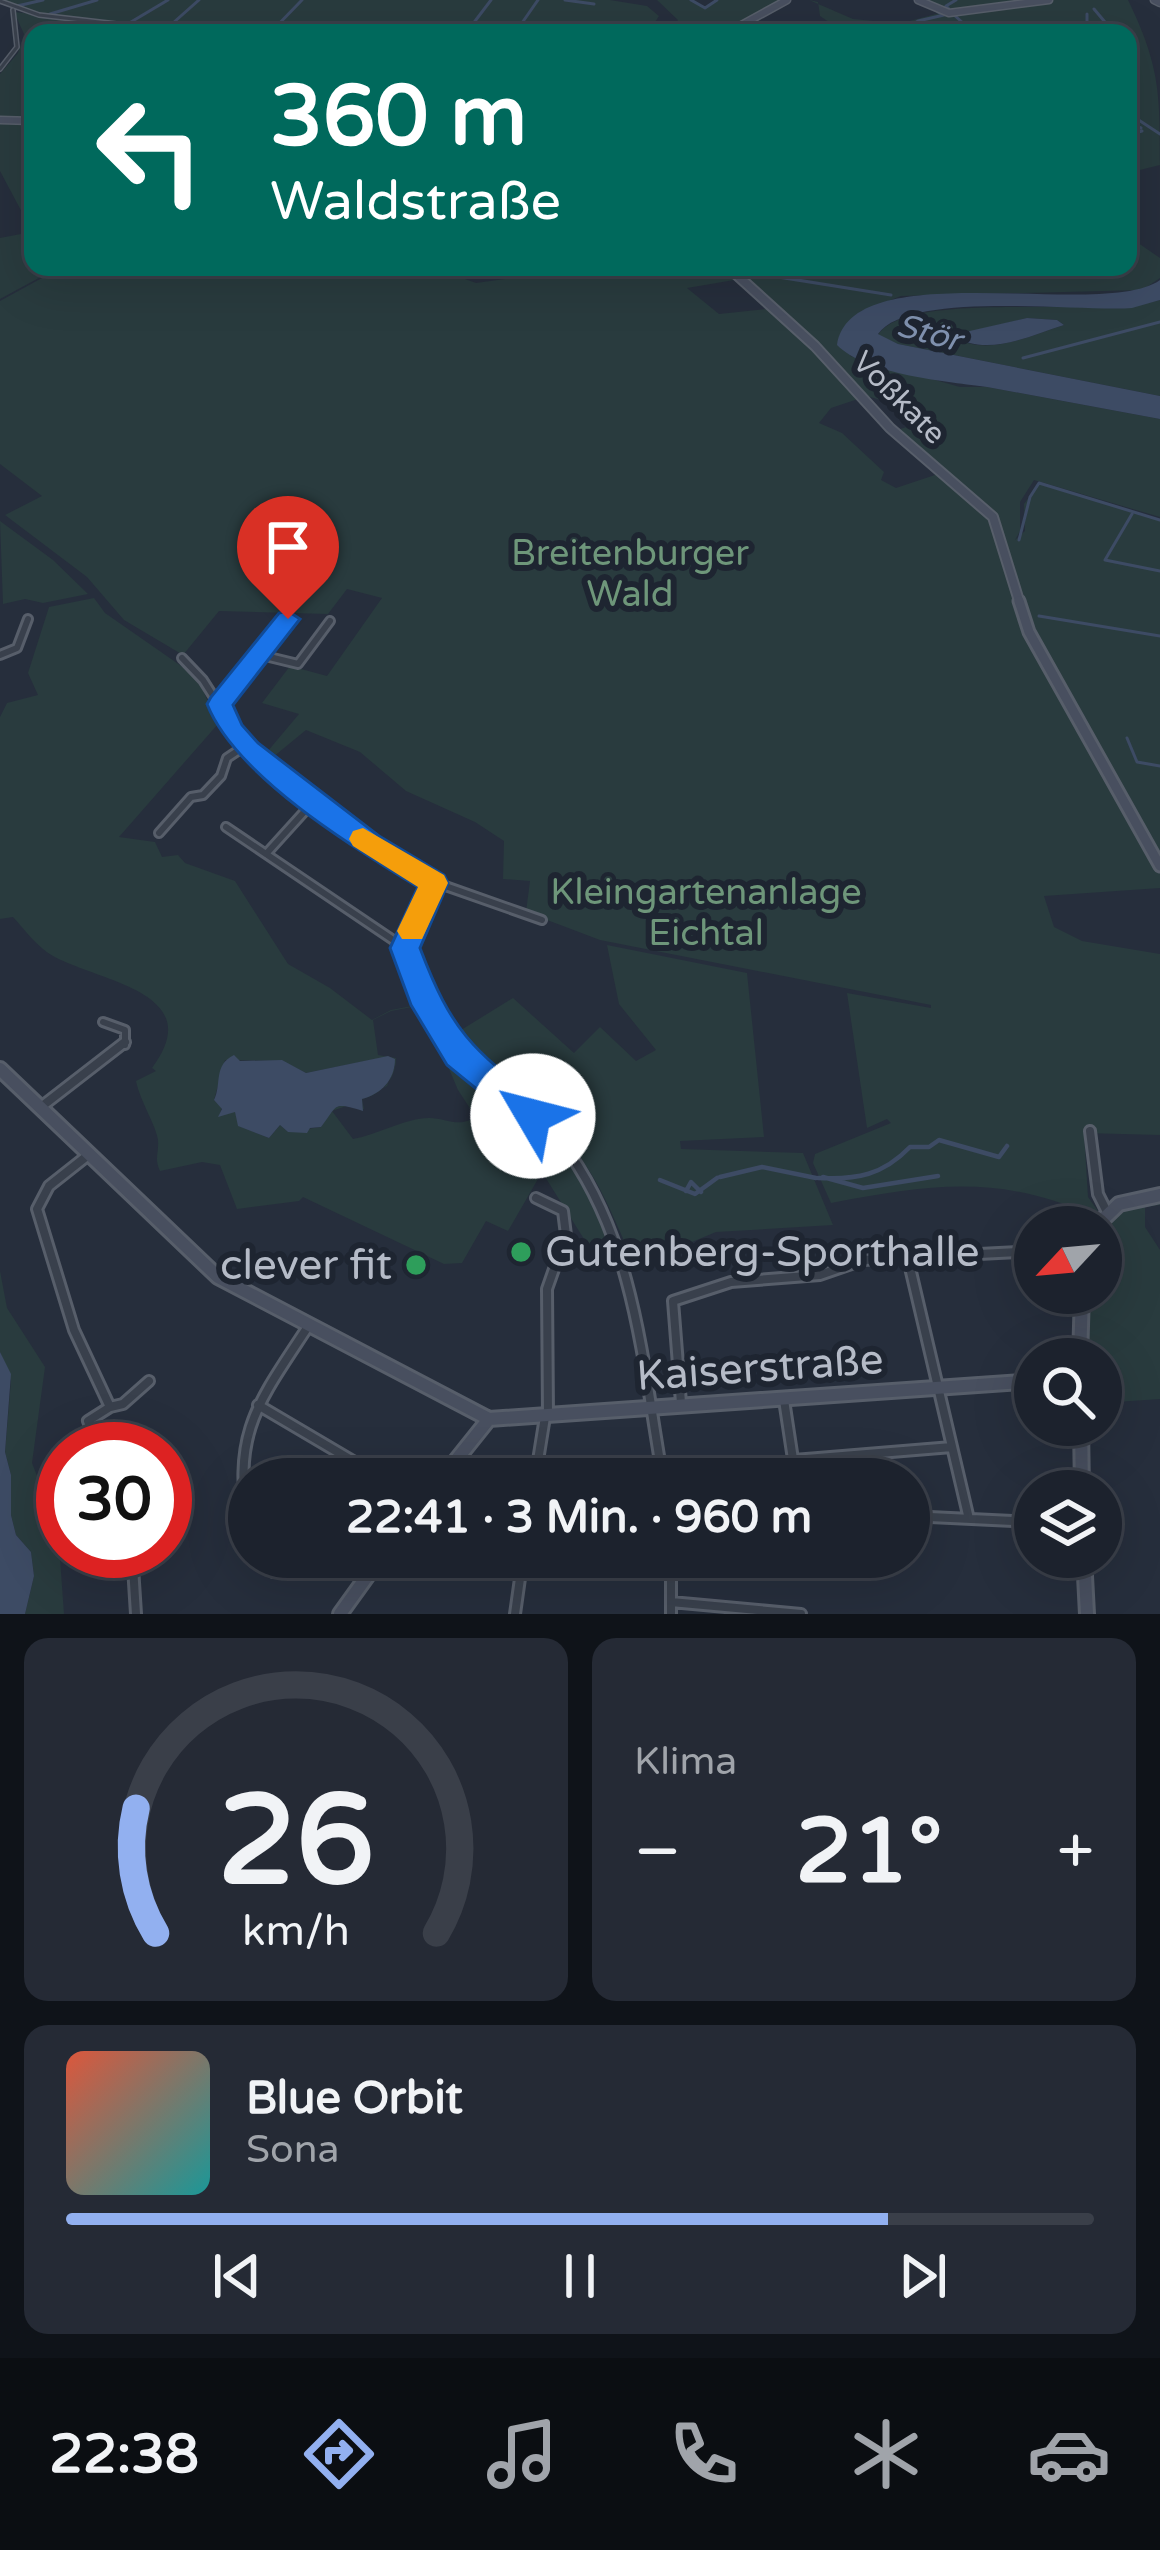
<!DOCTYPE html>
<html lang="de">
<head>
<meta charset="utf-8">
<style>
  body { margin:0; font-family:"Varela Round",sans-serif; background:#252a35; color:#f1f3f6; height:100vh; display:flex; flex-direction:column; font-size:45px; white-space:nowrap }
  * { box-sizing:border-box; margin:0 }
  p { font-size:39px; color:#a0a4aa }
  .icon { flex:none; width:66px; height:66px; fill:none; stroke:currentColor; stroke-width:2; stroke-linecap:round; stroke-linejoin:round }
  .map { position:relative; height:1614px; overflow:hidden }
  .drawer { display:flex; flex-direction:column; gap:24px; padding:24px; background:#0f1319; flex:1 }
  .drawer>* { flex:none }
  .guide { position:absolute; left:24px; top:24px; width:1113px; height:252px; border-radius:24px; box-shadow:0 12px 48px #0002,0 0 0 3px #3a3f49; background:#00695c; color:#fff; overflow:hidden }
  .needle { width:78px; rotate:244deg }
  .tools { position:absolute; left:1014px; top:1206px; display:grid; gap:24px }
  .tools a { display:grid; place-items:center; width:108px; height:108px; border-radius:50%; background:#1c222d; box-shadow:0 12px 48px #0002,0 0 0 3px #3a3f49; font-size:60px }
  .speed { position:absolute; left:36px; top:1422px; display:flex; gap:24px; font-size:60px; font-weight:700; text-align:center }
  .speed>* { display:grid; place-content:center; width:156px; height:156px; border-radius:50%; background:#1c222d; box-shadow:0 12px 48px #0002,0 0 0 3px #3a3f49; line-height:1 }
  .speed .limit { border:18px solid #d22; background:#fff; color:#111 }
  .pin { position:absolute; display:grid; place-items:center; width:102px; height:102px; color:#fff; margin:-123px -51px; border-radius:50% 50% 50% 0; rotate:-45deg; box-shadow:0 0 12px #0007 }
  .pin .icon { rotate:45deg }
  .me { position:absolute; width:132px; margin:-66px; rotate:307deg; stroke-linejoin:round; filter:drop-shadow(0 0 9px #0008) }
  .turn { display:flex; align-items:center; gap:42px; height:252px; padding:0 48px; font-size:54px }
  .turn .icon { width:156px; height:156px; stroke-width:2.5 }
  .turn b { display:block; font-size:84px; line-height:102px }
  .big { font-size:90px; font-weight:800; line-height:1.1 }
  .drawer .tile { flex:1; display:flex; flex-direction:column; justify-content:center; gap:18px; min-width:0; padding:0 42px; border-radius:24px; background:#252a35 }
  .drawer .dial { align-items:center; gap:0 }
  .dial svg { height:312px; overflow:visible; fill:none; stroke:#3a3f49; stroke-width:7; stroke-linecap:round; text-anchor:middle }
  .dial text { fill:#f1f3f6; stroke:none }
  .song { display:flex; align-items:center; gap:36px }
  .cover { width:144px; height:144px; border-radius:18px; background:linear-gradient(135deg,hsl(10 70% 55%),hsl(180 70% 35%)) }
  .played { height:12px; border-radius:6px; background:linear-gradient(90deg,#92b0f0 80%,#3a3f49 80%) }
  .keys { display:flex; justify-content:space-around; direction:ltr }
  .heat { display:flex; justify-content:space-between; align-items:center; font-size:66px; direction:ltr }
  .drawer .tiles { flex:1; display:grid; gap:24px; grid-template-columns:1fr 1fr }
  .tile:last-child { grid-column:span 2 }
  .trip { position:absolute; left:228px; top:1458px; width:702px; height:120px; border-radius:60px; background:#1c222d; box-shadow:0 12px 48px #0002,0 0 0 3px #3a3f49; font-weight:800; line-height:120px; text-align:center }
  .tabs { display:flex; height:192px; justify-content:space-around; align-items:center; background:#0b0e12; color:#a0a4aa }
  .tabs .icon { width:84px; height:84px }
  .tabs .selected { color:#92b0f0 }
  .tabs b { font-size:54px; color:#f1f3f6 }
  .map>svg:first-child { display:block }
  .green { fill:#293b3e; fill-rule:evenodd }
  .water { fill:#3d4b64 }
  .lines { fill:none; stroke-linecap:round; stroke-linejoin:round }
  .stream-far1 { stroke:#3d4b64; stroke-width:3 }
  .stream { stroke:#3d4b64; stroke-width:4.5 }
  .street-far2-casing { stroke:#575e6a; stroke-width:6 }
  .street-far1-casing { stroke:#575e6a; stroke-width:12 }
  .street-casing { stroke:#575e6a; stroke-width:14 }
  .secondary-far3-casing { stroke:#575e6a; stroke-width:9 }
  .secondary-far2-casing { stroke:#575e6a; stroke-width:12 }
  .secondary-far1-casing { stroke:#575e6a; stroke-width:15 }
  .secondary-casing { stroke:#575e6a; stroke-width:18 }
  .street-far2 { stroke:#39404c; stroke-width:3 }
  .street-far1 { stroke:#39404c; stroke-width:6 }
  .street { stroke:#39404c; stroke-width:8 }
  .secondary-far3 { stroke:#484f5f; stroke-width:6 }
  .secondary-far2 { stroke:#484f5f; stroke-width:8 }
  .secondary-far1 { stroke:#484f5f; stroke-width:9 }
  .secondary { stroke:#484f5f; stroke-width:12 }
  .route { fill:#1a73e8; stroke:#114b97; stroke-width:3 }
  .slow { fill:#f59e0b }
  .leisure-dot { fill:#2e9e5b; stroke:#1e2531; stroke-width:4.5 }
  .labels { text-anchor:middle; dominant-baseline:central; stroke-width:12; stroke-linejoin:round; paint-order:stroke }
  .far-street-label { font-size:30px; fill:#b5bbc7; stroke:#1e2531 }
  .far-water-label { font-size:33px; font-style:italic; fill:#7f90ad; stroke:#1e2531 }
  .park-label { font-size:36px; fill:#6e967a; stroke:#1e2531 }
  .near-poi-label { font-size:42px; fill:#b5bbc7; stroke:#1e2531; text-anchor:start }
  .near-street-label { font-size:42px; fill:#b5bbc7; stroke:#1e2531 }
</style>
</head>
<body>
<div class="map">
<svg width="1160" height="1614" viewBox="0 0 1160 1614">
  <rect width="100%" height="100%" fill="#262e3c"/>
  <path class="green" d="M0,0H610L647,6L659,16L648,33H33V120L0,119V74L18,53L24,34L14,12L34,14Z
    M657,0H691L705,8L718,0H784L726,33H668L678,20Z
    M809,0L853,19L884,22L887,27L947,11L923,0H1128C1160,66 1160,93 1160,165L1128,173V33H845L820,16L818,2Z
    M0,122L33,123V233L0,171Z
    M26,233L33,246V267H44L48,273L0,299V238Z
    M1128,236L1160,258V278L1142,290L901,296L864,311L850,356L960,387H987L1160,419V517L1034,480L1020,502V531L1015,540L1025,531L1024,504L1039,484L1160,520V888L1044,896L1054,927L1082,941L1160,954V1135L1084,1133L1088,1197L1098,1211L1093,1216C998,1173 930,1185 831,1203L813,1163L815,1154L891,1123L887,1119L867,1128L847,993L931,1008V1005L600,940L526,912L530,881L503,879L504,841L475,822L406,791L360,752L306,730L267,762L262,758L299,714L262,703L290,666L327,676L382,598L347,589L328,614L219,611L183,655L124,620L87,577L5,515L42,496L0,464V301L62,267H514L466,275L465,279L476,283L533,275L540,267H1128ZM746,278L775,308L719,314L687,288ZM867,396L894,404L916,424L897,430L944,472L896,488L881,480L884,472L842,433L819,423L831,408Z
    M1160,300V396L898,344L878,335C908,288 1100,319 1160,300ZM1027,318L1057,320L1064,325C1029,336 986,358 952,336Z
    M0,521L53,560L88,594L43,603L25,599L3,604Z
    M94,598L105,613L197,677L218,724L119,837L155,842L162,857L178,855L185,863L235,881L288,964L330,988L372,1020L391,1010L423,1004C437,1032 453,1061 479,1081C489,1088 502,1092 511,1100C558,1141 592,1189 612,1247L594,1255L542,1172L508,1231L486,1221L462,1263L444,1264L303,1197L299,1201L237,1209L220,1165L202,1162L160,1171C154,1158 159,1154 158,1140C156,1125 140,1101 136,1081L156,1071L152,1068C209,992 100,982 53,956C38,948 25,930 13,917L0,919V717L7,703L38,695L28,673L49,607ZM422,1005L458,1090L475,1116C461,1129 446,1118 429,1118C406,1118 377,1135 353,1139L332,1111L349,1105L363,1111L362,1099C382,1094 396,1079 396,1058L378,1055L373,1020L391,1011ZM381,1058L395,1066L387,1086L362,1099L364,1109L348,1104L333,1108L321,1127L288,1132L280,1125L269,1138L239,1126L235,1111L219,1116L222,1107L214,1100L225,1060L282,1061L306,1073Z
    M607,945L747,973L764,1137L680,1141L681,1149L803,1153L833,1225L716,1232L646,1261L631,1263L627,1250L633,1248L631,1242L625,1243C612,1214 600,1184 581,1159C544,1110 489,1081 448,1038L513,998L574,1053L600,1027L636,1061L656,1050L619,1004Z
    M1160,1201V1205L1145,1207V1227L1160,1250V1399L1101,1403V1359H1087V1293H1101C1101,1235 1094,1213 1160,1201Z
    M0,1271L7,1308L45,1367L32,1463L58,1530L64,1614H25L34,1576L31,1552L16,1535L11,1515V1475L5,1452L11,1381L0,1352Z"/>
  <path class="water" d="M1160,280V300L1132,308C1078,312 909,290 878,334L898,344L1160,396V419L987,387C951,382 866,375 837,345C851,252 1103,321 1160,280Z
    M1027,318L1057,320L1064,325C1029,336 986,358 952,335Z
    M234,1055L240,1061L282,1060L306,1073L388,1056L395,1059C395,1080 381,1094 362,1099L363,1111C331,1101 338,1106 321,1127L310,1128L307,1133L288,1132L280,1125L269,1138L238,1126L235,1112L218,1117L222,1109L214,1100C222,1084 213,1065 234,1055Z
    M0,1352L11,1374L5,1452L11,1475V1515L16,1535L31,1552L34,1576L25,1614H0Z"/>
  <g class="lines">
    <path class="stream-far1" d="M565,0L594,4
      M691,0L705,8L717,0
      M17,6L43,0
      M949,9L946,6L956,0
      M1094,9L1110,28
      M50,14L97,0
      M953,14L974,33
      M131,22L168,0
      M173,23L199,0
      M270,33L302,0
      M466,33L491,0
      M515,33L538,0
      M899,33L918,21L944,15L938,12
      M1072,33L1087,22V14
      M1128,113L1160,134
      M1128,123L1141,128
      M1128,135L1142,131
      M785,267L741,271L891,295
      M1023,358L1160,322
      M1132,514L1105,560L1160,571
      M1019,540L1030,497L1039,483L1160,520
      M1039,616L1160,636
      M1127,738L1137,762L1160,766"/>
    <path class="stream" d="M720,1177L762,1167L816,1178
      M823,1177L863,1188L938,1176
      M818,1178C857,1180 883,1175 910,1147H929L939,1140L999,1157L1007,1146
      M660,1180L695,1194L717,1178
      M686,1191L691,1182L701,1192"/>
    <g class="street-far2-casing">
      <path id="street-far2" d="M0,1L39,15L194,33
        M0,69L17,47L13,10"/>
    </g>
    <g class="street-far1-casing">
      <path id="street-far1" d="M0,655L17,648L28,619
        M261,655L298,664L330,621
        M182,658L203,680L245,746L398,862L434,882L542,920
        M220,703L288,618
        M226,827L405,948
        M159,833L191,797L203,795L221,776L227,758L245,746
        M266,854L314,801
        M434,882L405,948L440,1033L451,1045
        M103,1022L125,1030V1045"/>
    </g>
    <g class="street-casing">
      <path id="street" d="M448,1042C485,1081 539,1110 570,1154C636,1249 643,1368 663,1479
        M41,1107L125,1042
        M1090,1131L1098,1194L1107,1212
        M87,1156L49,1186L37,1209L74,1330L110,1407L88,1421L99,1449
        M536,1198L563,1211L566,1235L547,1289L548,1415
        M908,1259L969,1519
        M784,1400L796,1479
        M681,1403L673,1301L731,1282L820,1275L863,1260L1035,1251
        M258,1405L358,1464
        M110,1407L123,1404L149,1381
        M794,1460L952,1447
        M535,1479L545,1417
        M909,1516L1035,1522
        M249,1530C231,1432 258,1403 309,1325
        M132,1551L136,1614
        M261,1557L273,1572
        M671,1557V1614
        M671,1602L801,1614
        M515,1614L523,1557"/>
    </g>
    <g class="secondary-far3-casing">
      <path id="secondary-far3" d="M918,0L949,13L1049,0
        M1154,0L1160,3
        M727,33L787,0
        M0,120L33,121"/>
    </g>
    <g class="secondary-far2-casing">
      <path id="secondary-far2" d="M728,267L815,346L890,428L993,517L1020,604"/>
    </g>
    <g class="secondary-far1-casing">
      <path id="secondary-far1" d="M1019,601L1029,632L1160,866"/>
    </g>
    <g class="secondary-casing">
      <path id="secondary" d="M0,1069L218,1277L489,1419
        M1095,1227L1119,1204L1160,1195
        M1080,1359L1082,1293
        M489,1419L1035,1381
        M1081,1425L1082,1491
        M441,1479L489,1419
        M1084,1557L1087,1614
        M340,1614L381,1557"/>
    </g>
    <use href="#street-far2" class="street-far2"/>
    <use href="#street-far1" class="street-far1"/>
    <use href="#street" class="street"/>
    <use href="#secondary-far3" class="secondary-far3"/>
    <use href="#secondary-far2" class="secondary-far2"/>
    <use href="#secondary-far1" class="secondary-far1"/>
    <use href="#secondary" class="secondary"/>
  </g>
  <path class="route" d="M288,611L300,619L233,705L242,725L258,743L379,836L444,875L448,883L420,948C453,1035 473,1049 545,1106L549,1116L545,1126L533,1130L522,1126L447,1065L411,1005L390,948L418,887C352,847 235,775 207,704L211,697L279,613Z"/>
  <path class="slow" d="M363,828L444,875L448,883L422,939H402L397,931L418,887L353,846L349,839L353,831Z"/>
  <g class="leisure-dot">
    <circle cx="521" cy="1252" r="12"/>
    <circle cx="416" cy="1265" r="12"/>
  </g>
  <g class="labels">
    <g class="far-street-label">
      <text transform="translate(899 398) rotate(45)">Voßkate</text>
    </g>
    <g class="far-water-label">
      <text transform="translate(929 333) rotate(15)">Stör</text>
    </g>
    <g class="park-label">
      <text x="630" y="553">Breitenburger<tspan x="630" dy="41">Wald</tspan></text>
      <text x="706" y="892">Kleingartenanlage<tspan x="706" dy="41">Eichtal</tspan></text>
    </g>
    <g class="near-poi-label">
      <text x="545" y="1252">Gutenberg-Sporthalle</text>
      <text x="392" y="1265" text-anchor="end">clever fit</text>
    </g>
    <g class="near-street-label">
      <text transform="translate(760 1368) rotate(-4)">Kaiserstraße</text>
    </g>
  </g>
</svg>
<div class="tools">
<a><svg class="needle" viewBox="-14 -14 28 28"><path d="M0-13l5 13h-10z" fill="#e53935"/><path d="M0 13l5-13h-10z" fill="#a0a4aa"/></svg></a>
<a><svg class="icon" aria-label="search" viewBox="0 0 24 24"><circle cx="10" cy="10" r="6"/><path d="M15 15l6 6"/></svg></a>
<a><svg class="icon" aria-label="layers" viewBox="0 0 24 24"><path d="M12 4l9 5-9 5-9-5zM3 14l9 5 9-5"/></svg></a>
</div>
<div class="speed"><div class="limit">30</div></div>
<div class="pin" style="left:288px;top:619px;background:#d93025"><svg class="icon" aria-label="arrive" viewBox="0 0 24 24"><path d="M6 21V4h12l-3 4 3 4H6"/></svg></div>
<svg class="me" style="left:533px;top:1116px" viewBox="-20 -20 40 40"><circle r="19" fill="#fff"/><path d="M0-13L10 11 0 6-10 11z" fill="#1a73e8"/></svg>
<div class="trip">22:41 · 3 Min. · 960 m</div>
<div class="guide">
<div class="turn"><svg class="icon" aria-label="left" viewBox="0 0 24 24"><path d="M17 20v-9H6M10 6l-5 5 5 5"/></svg><div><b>360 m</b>Waldstraße</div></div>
</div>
</div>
<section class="drawer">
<div class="tiles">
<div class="tile dial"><svg viewBox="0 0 100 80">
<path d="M14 69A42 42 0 1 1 86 69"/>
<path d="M14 69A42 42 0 0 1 9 37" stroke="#92b0f0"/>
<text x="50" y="56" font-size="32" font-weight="700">26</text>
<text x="50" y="72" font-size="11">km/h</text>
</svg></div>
<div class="tile"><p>Klima</p>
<div class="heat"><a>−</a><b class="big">21°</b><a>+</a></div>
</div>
<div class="tile">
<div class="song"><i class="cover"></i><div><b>Blue Orbit</b><p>Sona</p></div></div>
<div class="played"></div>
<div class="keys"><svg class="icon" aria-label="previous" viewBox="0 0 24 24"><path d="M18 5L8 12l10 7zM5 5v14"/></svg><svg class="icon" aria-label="pause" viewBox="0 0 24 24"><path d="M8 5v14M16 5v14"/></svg><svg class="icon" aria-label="next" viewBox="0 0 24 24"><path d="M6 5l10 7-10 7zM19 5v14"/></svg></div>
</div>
</div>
</section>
<nav class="tabs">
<b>22:38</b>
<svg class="icon selected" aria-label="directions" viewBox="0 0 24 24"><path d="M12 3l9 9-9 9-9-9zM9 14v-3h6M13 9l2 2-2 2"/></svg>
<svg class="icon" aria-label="music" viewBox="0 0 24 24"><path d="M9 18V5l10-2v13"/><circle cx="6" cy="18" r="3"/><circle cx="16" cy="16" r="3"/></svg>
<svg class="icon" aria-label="phone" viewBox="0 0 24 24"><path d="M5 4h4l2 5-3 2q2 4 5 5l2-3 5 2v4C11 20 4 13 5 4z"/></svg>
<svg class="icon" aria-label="climate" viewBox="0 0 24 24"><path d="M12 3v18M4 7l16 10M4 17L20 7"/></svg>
<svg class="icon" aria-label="car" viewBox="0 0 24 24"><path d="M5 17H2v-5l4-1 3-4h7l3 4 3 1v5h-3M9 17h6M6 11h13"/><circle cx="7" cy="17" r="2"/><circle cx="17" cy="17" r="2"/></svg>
</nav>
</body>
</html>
